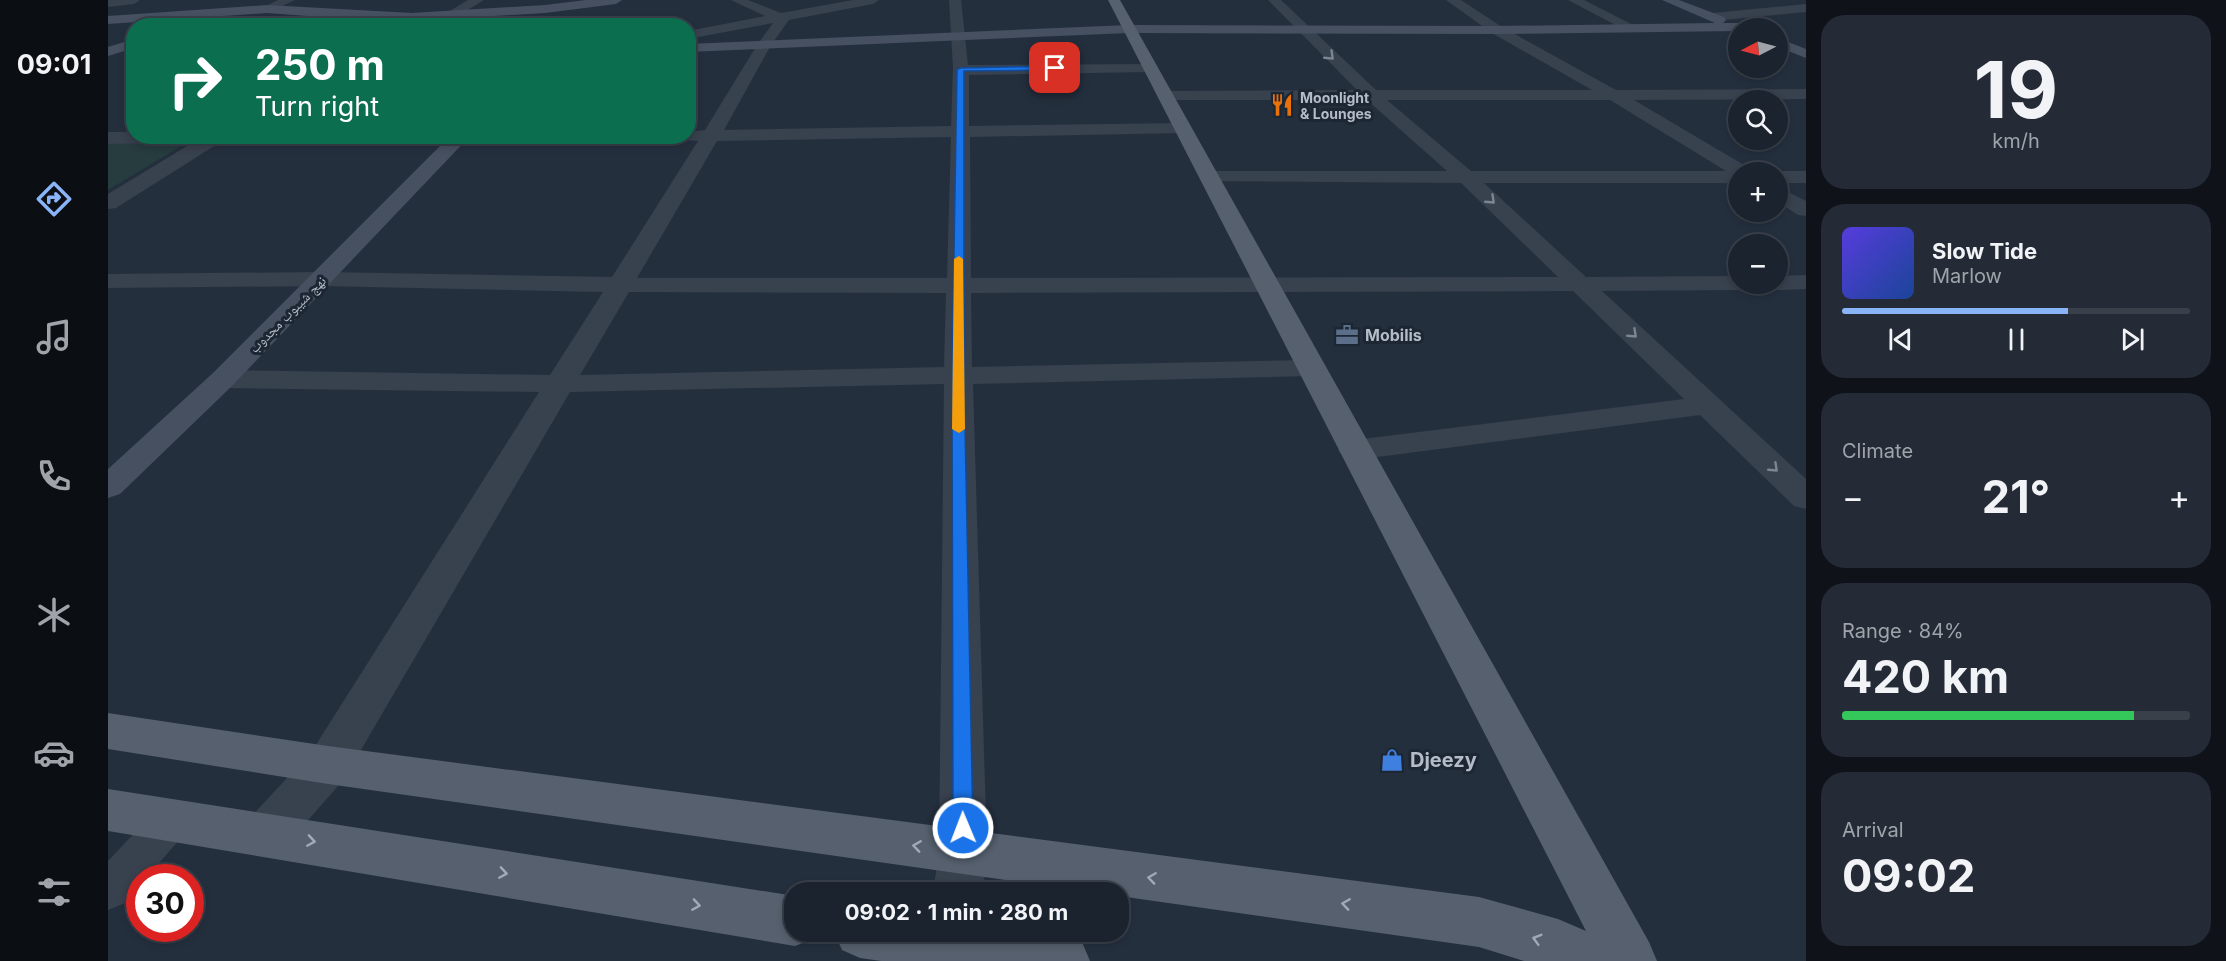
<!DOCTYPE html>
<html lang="en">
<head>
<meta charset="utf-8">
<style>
  body { margin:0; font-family:Inter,"Noto Naskh Arabic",sans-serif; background:#242b36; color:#f1f3f6; height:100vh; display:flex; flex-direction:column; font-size:22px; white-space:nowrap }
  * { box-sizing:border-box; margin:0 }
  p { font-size:20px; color:#a0a4aa }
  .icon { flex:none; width:33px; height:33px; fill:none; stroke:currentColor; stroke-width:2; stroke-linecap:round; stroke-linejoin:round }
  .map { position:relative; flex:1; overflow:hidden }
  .sheet { display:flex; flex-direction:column; gap:15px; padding:15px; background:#0f1319; width:420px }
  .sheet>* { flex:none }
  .guide { position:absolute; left:18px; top:18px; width:570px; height:126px; border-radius:24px; box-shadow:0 3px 9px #0003,0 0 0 2px #39404a; background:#0b6e4f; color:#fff; overflow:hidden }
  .needle { width:39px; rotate:264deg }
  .tools { position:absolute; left:1620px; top:18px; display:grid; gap:12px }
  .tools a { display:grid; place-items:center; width:60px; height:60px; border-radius:50%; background:#1b232e; box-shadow:0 3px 9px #0003,0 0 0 2px #39404a; font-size:30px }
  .speed { position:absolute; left:18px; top:864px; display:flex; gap:12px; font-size:30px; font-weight:700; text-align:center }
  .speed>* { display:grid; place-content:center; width:78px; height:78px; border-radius:50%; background:#1b232e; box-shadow:0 3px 9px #0003,0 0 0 2px #39404a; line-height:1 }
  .speed .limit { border:9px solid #d22; background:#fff; color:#111 }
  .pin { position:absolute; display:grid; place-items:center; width:51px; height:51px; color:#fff; margin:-26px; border-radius:12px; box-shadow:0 3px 9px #0006 }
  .me { position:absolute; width:66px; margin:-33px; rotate:359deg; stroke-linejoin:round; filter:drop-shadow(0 0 4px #0008) }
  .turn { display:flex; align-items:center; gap:21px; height:126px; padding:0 30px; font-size:27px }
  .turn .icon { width:78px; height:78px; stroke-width:2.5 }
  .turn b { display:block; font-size:42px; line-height:51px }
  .big { font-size:45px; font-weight:700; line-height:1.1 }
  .sheet .widget { flex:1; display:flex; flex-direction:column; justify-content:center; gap:9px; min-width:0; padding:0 21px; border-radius:24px; background:#242b36 }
  .sheet .dial { align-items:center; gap:0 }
  .dial b { font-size:78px; line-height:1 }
  .song { display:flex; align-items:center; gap:18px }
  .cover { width:72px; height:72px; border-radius:9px; background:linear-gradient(135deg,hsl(250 70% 55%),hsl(220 70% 35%)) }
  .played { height:6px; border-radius:3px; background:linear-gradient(90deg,#8ab4f8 65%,#39404a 65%) }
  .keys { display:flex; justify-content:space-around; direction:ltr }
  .heat { display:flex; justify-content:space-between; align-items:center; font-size:33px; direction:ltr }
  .charge { height:9px; border-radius:4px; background:linear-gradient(90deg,#34c759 84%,#39404a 0) }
  .trip { position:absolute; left:676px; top:882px; width:345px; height:60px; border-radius:24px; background:#1b232e; box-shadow:0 3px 9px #0003,0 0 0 2px #39404a; font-weight:700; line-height:60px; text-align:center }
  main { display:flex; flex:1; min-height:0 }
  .tabs { display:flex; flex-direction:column; width:108px; justify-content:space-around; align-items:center; background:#0b0e12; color:#a0a4aa }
  .tabs .icon { width:42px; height:42px }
  .tabs .current { color:#8ab4f8 }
  .tabs b { font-size:27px; color:#f1f3f6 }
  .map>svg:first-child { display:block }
  .green { fill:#263c3f }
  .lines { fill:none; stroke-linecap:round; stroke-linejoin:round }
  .lane { fill:#38414e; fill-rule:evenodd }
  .street { fill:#38414e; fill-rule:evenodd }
  .secondary { fill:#465061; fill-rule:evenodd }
  .primary { fill:#56606e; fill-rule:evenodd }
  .oneway { stroke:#7c8592 }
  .oneway2 { stroke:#a1aab7 }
  .route { fill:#1a73e8; stroke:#114b97; stroke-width:1.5 }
  .slow { fill:#f59e0b }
  .labels { text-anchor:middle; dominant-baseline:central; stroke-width:6; stroke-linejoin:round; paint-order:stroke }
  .far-poi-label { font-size:14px; font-weight:bold; fill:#b4bcc9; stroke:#1d2633; text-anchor:start }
  .far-street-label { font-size:14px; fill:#b4bcc9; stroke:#1d2633 }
  .poi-label { font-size:16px; font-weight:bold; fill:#b4bcc9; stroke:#1d2633; text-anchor:start }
  .near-poi-label { font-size:20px; font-weight:bold; fill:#b4bcc9; stroke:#1d2633; text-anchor:start }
</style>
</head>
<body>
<main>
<nav class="tabs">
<b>09:01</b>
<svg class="icon current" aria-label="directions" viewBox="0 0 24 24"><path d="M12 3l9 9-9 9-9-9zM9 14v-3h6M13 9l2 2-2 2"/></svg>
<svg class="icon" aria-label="music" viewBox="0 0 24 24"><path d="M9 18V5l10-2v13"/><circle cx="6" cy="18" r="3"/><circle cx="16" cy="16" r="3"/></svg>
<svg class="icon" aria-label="phone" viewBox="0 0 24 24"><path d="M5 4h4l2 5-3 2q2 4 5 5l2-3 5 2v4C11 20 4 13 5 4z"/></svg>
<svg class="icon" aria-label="climate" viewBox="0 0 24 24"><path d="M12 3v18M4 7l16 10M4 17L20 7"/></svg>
<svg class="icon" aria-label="car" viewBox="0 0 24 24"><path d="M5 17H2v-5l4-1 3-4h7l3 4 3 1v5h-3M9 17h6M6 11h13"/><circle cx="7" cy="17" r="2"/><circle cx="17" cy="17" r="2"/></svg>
<svg class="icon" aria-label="filters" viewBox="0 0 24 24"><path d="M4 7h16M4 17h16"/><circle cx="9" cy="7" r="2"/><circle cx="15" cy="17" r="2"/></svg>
</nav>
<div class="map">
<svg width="1698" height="961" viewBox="0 0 1698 961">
  <rect width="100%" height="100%" fill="#242f3e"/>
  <path class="green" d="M78,143L0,190V144Z"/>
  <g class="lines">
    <path class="lane" d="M64,803L78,808L83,820L78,832L38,878H32V885L15,904L0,910V861L50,808Z"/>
    <path class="street" d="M0,0H32L26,4L0,7Z
      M170,0H187L159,13L152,9Z
      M360,0H376L347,18L342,19L335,15Z
      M623,0H640L673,13L745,0H771L765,4L681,20L663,45L616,130L843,126L845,68L841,0H853L860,65L1047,64L1050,67L1047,70L1042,72L861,75V126L1075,123L1081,124L1084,128L1081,132L1075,133L862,137L863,278L1450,277L1353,183L1094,181L1091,177L1094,173L1101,171H1339L1259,100H1051L1049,96L1051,92L1057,91L1249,90L1160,0H1173L1268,90H1484L1384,33L1338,0H1353L1394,27L1508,90L1698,89V99L1526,100L1641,168L1644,172H1630V183H1376L1478,277L1630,276V284H1642L1639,288L1630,290L1494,291L1698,479V509L1686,506L1592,415L1246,460L1235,457L1230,450L1235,443L1246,440L1576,399L1465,291L863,293L864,367L1202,360L1212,362L1216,368L1212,374L1202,376L865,384L879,852L875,892H825L831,852L836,384L462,392L236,779L175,849L158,856L141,849L134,834L141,819L204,751L431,392L115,388L105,385L101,379L105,373L115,370L442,375L495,292L214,286L0,288V274L214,272L504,277L590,141L578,140L576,136H580V132L597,130L649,45L665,23L580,39V31L657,16ZM1279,100H1502L1618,171H1363ZM843,137L839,278H529L609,141ZM521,292L838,293L836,367L472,375Z
      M1460,0H1476L1531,28L1529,31H1519Z
      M1698,4V12L1604,21L1597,17L1604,13Z
      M0,132H26V136H549L547,140L540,142L111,143L8,208L0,209V194L84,143L0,144Z
      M1670,171H1698V183H1670V172H1664Z
      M1670,187L1698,201V216L1690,215L1670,202Z
      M1698,275V289L1670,290L1661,288L1658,284H1670V276Z"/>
    <path class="secondary" d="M478,0H514L508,4L437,13L304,21L253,20L159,13L0,24V16L159,5L304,13L437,5Z
      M1554,0H1571L1616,17L1618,20L1615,23H1630L1637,27L1630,28V31L1389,34L1021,33L580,52V44L1021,25L1389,26L1607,23Z
      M1670,38L1698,49V58L1670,47Z
      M26,39V48L0,56V47Z
      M342,136H362L125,385L12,494L0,498V469L105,373Z"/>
    <path class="primary" d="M1000,0H1012L1541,942L1549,961H1416L1371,947L1011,896V892H983L220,784L0,749V713L220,746L1371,897L1450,919L1478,931Z
      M0,789L687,896V932H708L705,939L687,946L0,831Z
      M726,932H934L955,934L974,942L982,961H773L752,958L734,950Z"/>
  </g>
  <defs><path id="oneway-chevron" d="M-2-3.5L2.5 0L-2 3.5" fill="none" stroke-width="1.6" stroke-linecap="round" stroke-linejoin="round" transform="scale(1.5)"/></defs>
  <g class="oneway">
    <use href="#oneway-chevron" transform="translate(1222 56) rotate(44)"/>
    <use href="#oneway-chevron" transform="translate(1383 200) rotate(43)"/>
    <use href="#oneway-chevron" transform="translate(1525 334) rotate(43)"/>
    <use href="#oneway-chevron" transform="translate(1666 468) rotate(43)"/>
  </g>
  <g class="oneway2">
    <use href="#oneway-chevron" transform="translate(203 841) rotate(9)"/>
    <use href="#oneway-chevron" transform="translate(809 846) rotate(-172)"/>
    <use href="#oneway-chevron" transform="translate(395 873) rotate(9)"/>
    <use href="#oneway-chevron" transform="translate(1044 878) rotate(-172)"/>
    <use href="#oneway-chevron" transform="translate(1238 904) rotate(-172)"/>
    <use href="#oneway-chevron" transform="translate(588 905) rotate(9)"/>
    <use href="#oneway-chevron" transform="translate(1429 939) rotate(-164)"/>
  </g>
  <path class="route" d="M947,66L950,70L856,71V376L865,828L862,835L855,837L848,835L845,828L844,376L849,70L852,68Z"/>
  <path class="slow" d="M851,256L855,259L857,429L851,433L844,429L846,259Z"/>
  <defs>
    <g id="restaurant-bare" transform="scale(1.8)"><path d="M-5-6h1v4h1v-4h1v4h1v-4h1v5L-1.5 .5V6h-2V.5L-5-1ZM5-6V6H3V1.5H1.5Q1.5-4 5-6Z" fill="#e8710a" stroke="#1d2633" stroke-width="2.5" paint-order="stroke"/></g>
    <g id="office-bare" transform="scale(1.8)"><path d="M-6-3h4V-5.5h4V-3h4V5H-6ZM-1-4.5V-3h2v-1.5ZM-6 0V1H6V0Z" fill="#5c6f8a" stroke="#1d2633" stroke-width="2.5" paint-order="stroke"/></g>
    <g id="shop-bare" transform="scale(1.8)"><path d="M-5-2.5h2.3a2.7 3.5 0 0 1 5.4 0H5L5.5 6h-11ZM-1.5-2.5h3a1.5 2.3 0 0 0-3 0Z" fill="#3f7fe0" stroke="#1d2633" stroke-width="2.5" paint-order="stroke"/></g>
  </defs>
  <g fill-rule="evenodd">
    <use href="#restaurant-bare" x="1174" y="105"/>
    <use href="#office-bare" x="1239" y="335"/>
    <use href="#shop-bare" x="1284" y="760"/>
  </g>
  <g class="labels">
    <g class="far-poi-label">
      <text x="1192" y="97">Moonlight<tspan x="1192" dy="16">&amp; Lounges</tspan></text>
    </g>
    <g class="far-street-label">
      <text transform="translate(179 314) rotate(-45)">نهج شيبوب مجدوب</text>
    </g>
    <g class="poi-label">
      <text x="1257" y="335">Mobilis</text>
    </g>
    <g class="near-poi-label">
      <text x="1302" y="760">Djeezy</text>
    </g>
  </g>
</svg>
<div class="tools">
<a><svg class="needle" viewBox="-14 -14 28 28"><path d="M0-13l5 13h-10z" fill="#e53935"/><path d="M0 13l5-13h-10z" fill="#a0a4aa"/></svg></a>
<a><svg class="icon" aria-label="search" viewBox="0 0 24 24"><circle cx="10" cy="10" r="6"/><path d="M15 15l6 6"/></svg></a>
<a>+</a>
<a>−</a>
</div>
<div class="speed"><div class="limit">30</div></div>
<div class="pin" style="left:947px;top:68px;background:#d93025"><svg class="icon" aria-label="arrive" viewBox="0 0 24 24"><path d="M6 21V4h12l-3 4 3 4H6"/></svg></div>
<svg class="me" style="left:855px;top:828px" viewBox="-20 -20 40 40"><circle r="17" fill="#1a73e8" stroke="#fff" stroke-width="3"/><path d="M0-11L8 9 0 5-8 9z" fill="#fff"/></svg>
<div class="trip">09:02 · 1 min · 280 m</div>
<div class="guide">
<div class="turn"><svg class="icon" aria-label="right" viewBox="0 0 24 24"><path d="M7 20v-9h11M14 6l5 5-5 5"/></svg><div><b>250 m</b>Turn right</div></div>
</div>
</div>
<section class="sheet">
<div class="widget dial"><b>19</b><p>km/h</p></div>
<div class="widget">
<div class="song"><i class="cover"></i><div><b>Slow Tide</b><p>Marlow</p></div></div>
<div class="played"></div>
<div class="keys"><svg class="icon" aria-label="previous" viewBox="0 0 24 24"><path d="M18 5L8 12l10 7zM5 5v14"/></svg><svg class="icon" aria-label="pause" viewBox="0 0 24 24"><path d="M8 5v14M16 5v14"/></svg><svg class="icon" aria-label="next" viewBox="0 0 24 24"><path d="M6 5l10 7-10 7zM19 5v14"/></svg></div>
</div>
<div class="widget"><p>Climate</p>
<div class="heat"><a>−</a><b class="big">21°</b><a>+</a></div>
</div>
<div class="widget"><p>Range · 84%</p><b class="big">420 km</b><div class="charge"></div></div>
<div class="widget"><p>Arrival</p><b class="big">09:02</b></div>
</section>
</main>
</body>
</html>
